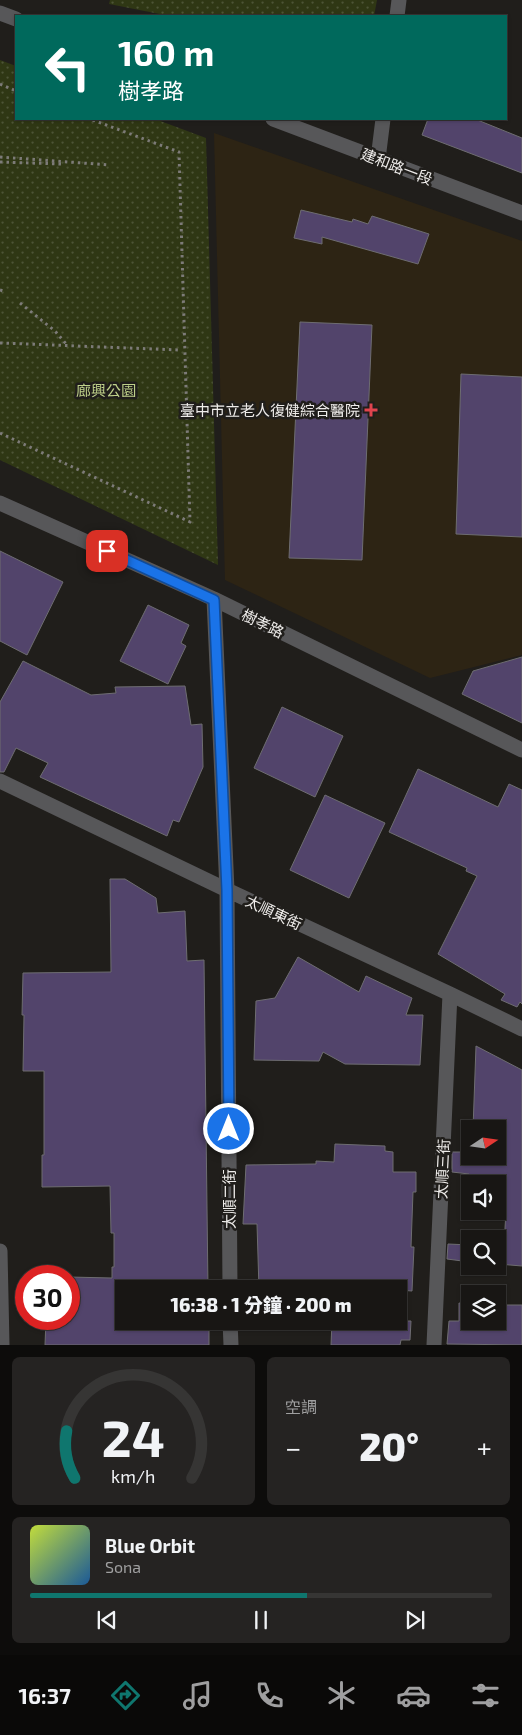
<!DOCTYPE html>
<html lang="zh-TW">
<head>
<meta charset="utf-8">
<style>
  body { margin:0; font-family:"Exo 2","Noto Sans TC",sans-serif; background:#252322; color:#f1f3f6; height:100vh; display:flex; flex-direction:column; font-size:19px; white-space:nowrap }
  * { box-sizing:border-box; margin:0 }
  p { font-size:16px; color:#9f9fa0 }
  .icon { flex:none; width:28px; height:28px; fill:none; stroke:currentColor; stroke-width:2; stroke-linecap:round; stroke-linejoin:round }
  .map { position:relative; height:1345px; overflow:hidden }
  .details { display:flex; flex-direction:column; gap:12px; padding:12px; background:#0d0c0b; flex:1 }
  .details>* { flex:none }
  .banner { position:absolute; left:15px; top:15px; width:492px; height:105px; border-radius:0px; box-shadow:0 1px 4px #0004,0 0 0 1px #363534; background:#00695c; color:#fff; overflow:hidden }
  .needle { width:32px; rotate:77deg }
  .tools { position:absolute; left:461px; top:1120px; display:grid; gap:10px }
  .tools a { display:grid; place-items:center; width:45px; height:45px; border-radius:0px; background:#181614; box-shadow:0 1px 4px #0004,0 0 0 1px #363534; font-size:25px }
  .speed { position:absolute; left:15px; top:1265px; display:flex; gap:10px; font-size:25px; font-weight:700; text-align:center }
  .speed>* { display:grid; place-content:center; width:65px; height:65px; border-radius:50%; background:#181614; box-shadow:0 1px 4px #0004,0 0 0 1px #363534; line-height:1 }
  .speed .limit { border:8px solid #d22; background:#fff; color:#111 }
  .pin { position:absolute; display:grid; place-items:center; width:42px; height:42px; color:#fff; margin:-21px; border-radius:10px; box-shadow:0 2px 8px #0006 }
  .me { position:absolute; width:55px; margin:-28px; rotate:0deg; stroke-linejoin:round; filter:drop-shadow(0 0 4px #0008) }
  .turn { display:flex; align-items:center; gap:18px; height:105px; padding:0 20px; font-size:22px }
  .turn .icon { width:65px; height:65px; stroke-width:2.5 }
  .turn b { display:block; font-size:35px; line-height:42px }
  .big { font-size:38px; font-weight:800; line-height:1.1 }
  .details .card { flex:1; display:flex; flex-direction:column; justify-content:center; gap:8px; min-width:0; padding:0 18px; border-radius:8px; background:#252322 }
  .details .dial { align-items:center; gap:0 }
  .dial svg { height:130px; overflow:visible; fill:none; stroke:#363534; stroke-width:7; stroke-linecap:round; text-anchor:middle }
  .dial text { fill:#f1f3f6; stroke:none }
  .song { display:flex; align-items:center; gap:15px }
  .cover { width:60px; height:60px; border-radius:8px; background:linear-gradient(135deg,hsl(70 70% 55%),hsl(210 70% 35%)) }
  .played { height:5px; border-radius:2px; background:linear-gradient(90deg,#0f766e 60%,#363534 60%) }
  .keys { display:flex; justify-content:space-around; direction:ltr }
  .heat { display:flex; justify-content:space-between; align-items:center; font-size:28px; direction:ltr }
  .details .tiles { flex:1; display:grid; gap:12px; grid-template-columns:1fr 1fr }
  .card:last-child { grid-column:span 2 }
  .trip { position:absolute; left:115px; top:1280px; width:292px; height:50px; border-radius:0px; background:#181614; box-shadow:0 1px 4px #0004,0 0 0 1px #363534; font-weight:800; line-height:50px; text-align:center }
  .tabs { display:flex; height:80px; justify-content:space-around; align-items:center; background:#0a0908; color:#9f9fa0 }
  .tabs .icon { width:35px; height:35px }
  .tabs .selected { color:#0f766e }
  .tabs b { font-size:22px; color:#f1f3f6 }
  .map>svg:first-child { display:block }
  .medical { fill:#2d2414 }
  .park { fill:url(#park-dots) }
  .building { fill:#52446b; stroke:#6e6d71 }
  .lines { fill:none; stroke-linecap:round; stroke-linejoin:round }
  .path { stroke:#7d7b78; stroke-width:3; stroke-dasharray:2.5 4; stroke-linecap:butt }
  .minor { stroke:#575759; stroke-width:15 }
  .route-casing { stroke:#114b97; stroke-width:12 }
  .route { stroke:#1a73e8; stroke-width:9 }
  .health-dot { fill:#e0444e; stroke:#201e1b; stroke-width:2 }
  .labels { text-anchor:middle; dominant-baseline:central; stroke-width:5; stroke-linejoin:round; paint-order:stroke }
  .street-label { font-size:15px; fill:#eeecea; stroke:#201e1b }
  .park-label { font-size:15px; fill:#bed089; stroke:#201e1b }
  .poi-label { font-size:15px; fill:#eeecea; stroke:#201e1b; text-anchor:end }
</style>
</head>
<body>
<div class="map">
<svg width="522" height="1345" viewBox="0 0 522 1345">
  <defs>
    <pattern id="park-dots" width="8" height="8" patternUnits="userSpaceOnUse" patternTransform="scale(1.25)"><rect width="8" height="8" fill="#2f3714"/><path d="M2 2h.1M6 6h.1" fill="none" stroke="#4d5436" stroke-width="1.8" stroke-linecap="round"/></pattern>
  </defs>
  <rect width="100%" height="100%" fill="#201e1b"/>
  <path class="medical" d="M214,133L522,241V655L430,678L225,580Z"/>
  <path class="park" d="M110,0H377L374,16H170L109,4Z
    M0,60L16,66V119H155L206,138L218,565L0,460Z"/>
  <path class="building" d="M428,119H475L522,138V173L422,135Z
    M301,210L352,222L353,219L368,224L372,216L429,234L418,264L322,237V244L294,238Z
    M300,322L372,325L362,560L289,558Z
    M461,374L522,377V537L456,534Z
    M0,551L63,582L27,655L0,641Z
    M148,605L189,625L181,643L186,646L168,684L120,661Z
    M522,657V723L462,694L473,671Z
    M23,661L91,695L116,693L115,687L185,686L191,725L202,724L203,767L179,822L173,820L167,836L40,777L48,763L16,748L4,772H0V702Z
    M282,707L343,736L315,797L254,768Z
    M418,769L498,807L509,784L522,790V1004L520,1002L517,1007L501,1000L505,994L438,954L477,876L466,871L467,868L389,832Z
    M325,795L385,823L349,898L290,870Z
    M110,879H125L156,898L158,913L185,911L187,961L204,960L208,1289H124V1324L209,1321V1345H45L46,1319H69V1277L112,1278V1267H114V1233H111L110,1186L42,1187V1155H44V1071H23L24,1015H22L23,973L111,972Z
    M298,957L359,992L366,976L412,998L406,1015H423L420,1065L345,1064L323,1052L319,1061L254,1060L256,1001L275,998Z
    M476,1046L522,1070V1266L498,1264V1246L504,1247L506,1210H498V1184H470V1208H467L469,1174L452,1172V1152H470V1156H498V1129H473Z
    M335,1144L385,1146V1151L393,1152V1172H416V1192H413L411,1247H414L412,1291L399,1290V1289L323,1287V1289H259L257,1224H243L246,1165L316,1164V1161L334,1162Z
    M448,1244L470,1245V1262L447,1259Z
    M459,1303L470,1304V1321H498V1305H522V1345L447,1344L449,1321H459Z
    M332,1321H411L410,1340H401L400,1345H331Z"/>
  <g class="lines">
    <path class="path" d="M0,84L16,91
      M0,157L110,165
      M0,162L62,164
      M0,290L3,291
      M20,303L55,331L67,345
      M0,343L180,350
      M0,433L190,522L179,152L90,119"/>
    <path class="minor" d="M0,13L16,19
      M397,16L399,0
      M273,119L522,213
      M378,159L383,119
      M0,503L214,599L522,750
      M214,599L227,890L230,1289
      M0,781L227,890L450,994L522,1029
      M0,1251L2,1345
      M230,1321L231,1345
      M434,1345L450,994"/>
  </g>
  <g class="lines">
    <g class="route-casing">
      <path id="route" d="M107,551L214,600L227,890L229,1129"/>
    </g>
    <use href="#route" class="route"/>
  </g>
  <path class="health-dot" d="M368.5 402.5h5v5h5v5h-5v5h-5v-5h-5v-5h5z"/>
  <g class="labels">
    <g class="street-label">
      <text transform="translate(397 166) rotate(21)">建和路一段</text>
      <text transform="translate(263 623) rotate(26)">樹孝路</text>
      <text transform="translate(274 912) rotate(25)">太順東街</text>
      <text transform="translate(442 1169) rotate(-87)">太順三街</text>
      <text transform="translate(229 1199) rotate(-90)">太順二街</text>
    </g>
    <g class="park-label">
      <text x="106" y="390">廊興公園</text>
    </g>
    <g class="poi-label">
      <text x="360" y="410">臺中市立老人復健綜合醫院</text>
    </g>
  </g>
</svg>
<div class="tools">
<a><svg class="needle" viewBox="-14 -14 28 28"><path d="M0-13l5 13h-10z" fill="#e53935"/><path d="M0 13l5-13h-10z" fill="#9f9fa0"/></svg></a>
<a><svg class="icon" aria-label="sound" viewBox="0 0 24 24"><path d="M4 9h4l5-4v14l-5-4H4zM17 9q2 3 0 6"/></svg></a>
<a><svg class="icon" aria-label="search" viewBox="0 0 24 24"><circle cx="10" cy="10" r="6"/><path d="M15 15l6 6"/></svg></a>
<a><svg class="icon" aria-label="layers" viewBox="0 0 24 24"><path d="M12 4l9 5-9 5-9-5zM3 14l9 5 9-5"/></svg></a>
</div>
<div class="speed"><div class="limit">30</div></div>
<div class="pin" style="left:107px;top:551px;background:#d93025"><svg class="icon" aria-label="arrive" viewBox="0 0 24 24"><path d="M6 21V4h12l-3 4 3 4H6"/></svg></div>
<svg class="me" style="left:229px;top:1129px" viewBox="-20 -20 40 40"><circle r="17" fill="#1a73e8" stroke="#fff" stroke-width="3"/><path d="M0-11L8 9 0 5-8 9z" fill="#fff"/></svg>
<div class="trip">16:38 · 1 分鐘 · 200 m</div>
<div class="banner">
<div class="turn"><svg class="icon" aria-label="left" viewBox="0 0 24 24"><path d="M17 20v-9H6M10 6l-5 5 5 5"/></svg><div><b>160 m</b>樹孝路</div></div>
</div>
</div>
<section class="details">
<div class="tiles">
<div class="card dial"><svg viewBox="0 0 100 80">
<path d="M14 69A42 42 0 1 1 86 69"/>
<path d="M14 69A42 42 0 0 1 9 40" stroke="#0f766e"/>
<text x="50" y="56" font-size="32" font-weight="700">24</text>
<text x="50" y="72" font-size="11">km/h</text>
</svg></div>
<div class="card"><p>空調</p>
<div class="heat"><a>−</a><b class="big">20°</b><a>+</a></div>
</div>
<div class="card">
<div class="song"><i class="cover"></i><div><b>Blue Orbit</b><p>Sona</p></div></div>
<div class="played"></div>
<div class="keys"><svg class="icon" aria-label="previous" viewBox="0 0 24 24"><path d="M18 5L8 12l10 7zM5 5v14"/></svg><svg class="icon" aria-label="pause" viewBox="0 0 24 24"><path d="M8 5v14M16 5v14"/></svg><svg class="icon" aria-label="next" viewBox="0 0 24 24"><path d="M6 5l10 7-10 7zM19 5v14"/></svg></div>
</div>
</div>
</section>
<nav class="tabs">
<b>16:37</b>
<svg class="icon selected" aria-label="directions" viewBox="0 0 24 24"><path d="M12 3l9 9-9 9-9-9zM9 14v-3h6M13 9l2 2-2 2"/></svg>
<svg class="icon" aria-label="music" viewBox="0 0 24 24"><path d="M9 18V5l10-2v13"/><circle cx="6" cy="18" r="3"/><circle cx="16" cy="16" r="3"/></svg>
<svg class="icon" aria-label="phone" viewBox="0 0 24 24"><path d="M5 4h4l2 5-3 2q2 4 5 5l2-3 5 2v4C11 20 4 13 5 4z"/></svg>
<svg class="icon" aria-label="climate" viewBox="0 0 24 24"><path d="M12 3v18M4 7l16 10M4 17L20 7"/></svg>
<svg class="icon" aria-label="car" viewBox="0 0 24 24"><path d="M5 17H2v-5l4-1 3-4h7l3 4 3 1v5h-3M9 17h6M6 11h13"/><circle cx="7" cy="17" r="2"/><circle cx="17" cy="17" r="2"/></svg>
<svg class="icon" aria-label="filters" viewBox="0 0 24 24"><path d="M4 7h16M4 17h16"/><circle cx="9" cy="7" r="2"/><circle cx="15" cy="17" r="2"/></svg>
</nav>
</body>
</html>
